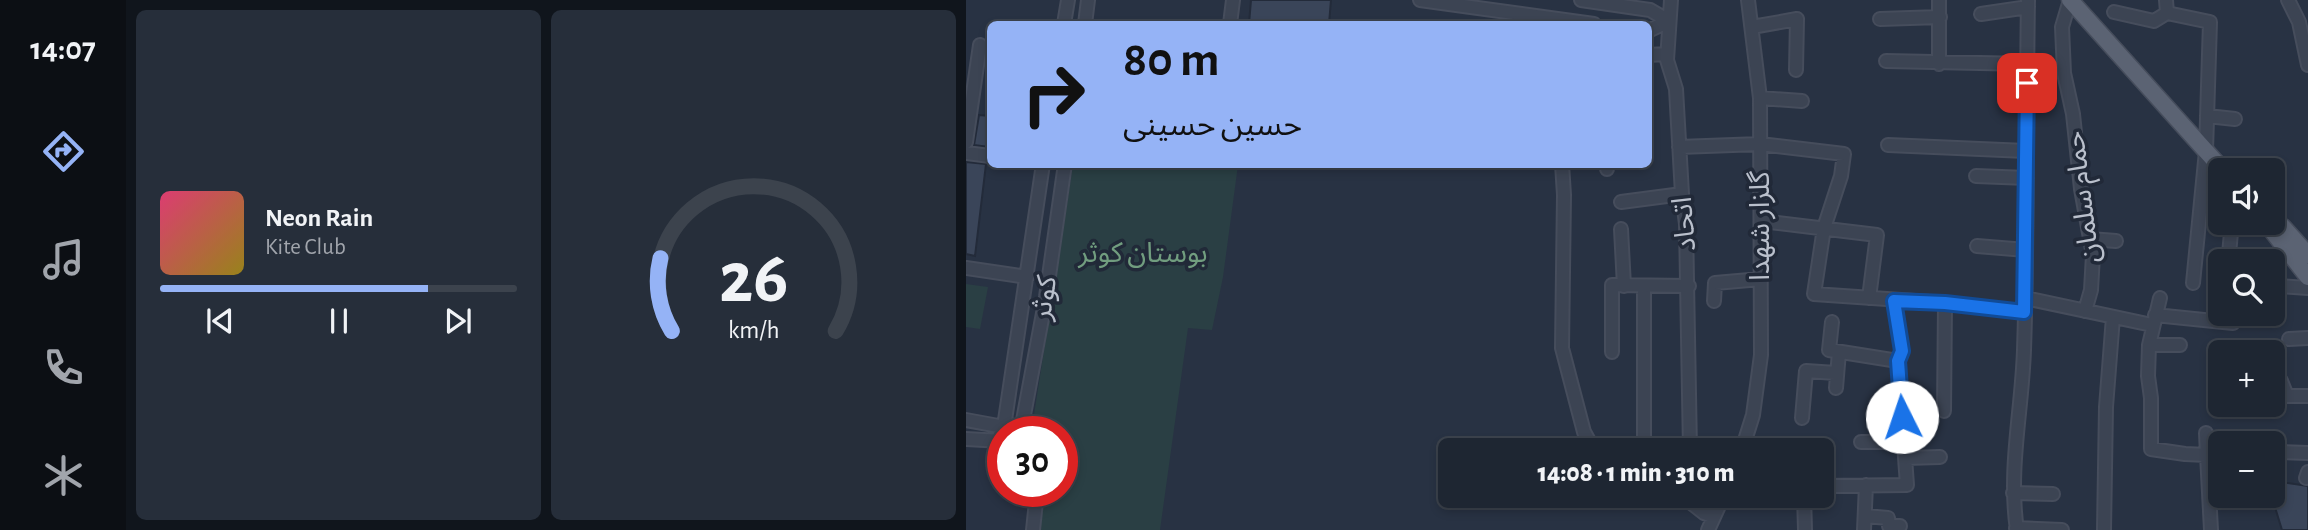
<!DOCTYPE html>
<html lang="en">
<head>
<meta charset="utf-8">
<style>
  body { margin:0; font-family:"Alegreya Sans","Noto Sans Arabic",sans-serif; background:#262e3a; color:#f1f3f6; height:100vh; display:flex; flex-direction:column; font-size:26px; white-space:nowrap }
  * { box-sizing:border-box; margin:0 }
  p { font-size:23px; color:#a1a5ac }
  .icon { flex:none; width:38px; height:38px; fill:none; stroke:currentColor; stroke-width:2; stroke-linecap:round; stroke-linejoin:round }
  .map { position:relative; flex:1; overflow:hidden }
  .sheet { display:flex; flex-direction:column; gap:10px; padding:10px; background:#10151c; width:840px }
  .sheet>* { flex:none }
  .top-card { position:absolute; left:21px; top:21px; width:665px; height:147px; border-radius:10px; box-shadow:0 4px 10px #0003,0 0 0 2px #3c434d; background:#95b3f6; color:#111; overflow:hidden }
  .controls { position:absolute; left:1242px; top:158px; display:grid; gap:14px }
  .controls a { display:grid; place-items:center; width:77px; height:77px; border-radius:10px; background:#1e2632; box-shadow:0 4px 10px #0003,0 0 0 2px #3c434d; font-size:35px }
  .speed { position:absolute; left:21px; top:416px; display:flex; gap:14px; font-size:35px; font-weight:700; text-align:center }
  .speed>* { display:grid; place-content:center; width:91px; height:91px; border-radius:50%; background:#1e2632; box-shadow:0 4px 10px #0003,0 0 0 2px #3c434d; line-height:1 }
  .speed .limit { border:10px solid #d22; background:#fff; color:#111 }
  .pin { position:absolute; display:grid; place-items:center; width:60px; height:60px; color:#fff; margin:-30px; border-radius:14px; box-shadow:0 4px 10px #0006 }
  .me { position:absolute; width:77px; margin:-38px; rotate:356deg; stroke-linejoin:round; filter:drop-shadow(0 0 5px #0008) }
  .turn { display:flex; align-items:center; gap:24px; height:147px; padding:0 21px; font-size:32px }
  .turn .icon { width:91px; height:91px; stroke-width:2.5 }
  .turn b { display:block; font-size:49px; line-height:60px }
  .sheet .tile { flex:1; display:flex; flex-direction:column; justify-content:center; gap:10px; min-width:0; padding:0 24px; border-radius:10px; background:#262e3a }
  .sheet .dial { align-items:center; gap:0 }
  .dial svg { height:182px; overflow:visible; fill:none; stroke:#3c434d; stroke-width:7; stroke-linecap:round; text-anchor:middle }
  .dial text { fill:#f1f3f6; stroke:none }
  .song { display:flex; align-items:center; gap:21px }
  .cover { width:84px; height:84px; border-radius:10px; background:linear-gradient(135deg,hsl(340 70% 55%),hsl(50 70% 35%)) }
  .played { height:7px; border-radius:4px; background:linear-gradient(90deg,#95b3f6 75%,#3c434d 75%) }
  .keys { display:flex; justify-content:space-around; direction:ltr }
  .sheet .tiles { flex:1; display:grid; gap:10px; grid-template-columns:repeat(2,1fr) }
  .trip { position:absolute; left:472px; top:438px; width:396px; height:70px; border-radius:10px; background:#1e2632; box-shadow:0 4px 10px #0003,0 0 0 2px #3c434d; font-weight:800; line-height:70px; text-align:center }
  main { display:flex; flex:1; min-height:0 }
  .menu { display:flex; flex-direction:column; width:126px; justify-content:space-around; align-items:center; background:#0c0f14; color:#a1a5ac }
  .menu .icon { width:49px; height:49px }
  .menu .selected { color:#95b3f6 }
  .menu b { font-size:32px; color:#f1f3f6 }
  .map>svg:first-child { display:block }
  .green { fill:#2a3f44 }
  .building { fill:#3a4559; stroke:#232b3a; stroke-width:2 }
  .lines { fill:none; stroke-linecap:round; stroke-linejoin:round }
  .minor-casing { stroke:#464d5c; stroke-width:16 }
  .major-casing { stroke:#464d5c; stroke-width:19 }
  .minor { stroke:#3c4453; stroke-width:12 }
  .major { stroke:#5b6373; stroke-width:16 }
  .route-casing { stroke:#114b97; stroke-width:18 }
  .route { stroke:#1a73e8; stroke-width:12 }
  .labels { text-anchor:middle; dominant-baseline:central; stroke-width:7; stroke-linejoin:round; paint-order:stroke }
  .street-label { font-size:28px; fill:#bac0cc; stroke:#212938 }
  .park-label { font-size:28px; fill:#719d7f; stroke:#212938 }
</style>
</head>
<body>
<main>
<nav class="menu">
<b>14:07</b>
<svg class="icon selected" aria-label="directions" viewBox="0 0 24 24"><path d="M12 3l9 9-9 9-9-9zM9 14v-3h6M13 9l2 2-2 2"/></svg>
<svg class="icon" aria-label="music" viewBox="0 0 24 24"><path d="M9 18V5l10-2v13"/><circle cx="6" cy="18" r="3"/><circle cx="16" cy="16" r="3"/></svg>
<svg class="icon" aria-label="phone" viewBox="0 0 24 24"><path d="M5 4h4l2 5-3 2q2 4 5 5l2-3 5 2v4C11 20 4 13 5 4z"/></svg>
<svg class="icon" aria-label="climate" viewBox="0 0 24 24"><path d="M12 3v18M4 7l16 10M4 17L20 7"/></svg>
</nav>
<section class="sheet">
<div class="tiles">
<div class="tile">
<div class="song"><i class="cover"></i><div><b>Neon Rain</b><p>Kite Club</p></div></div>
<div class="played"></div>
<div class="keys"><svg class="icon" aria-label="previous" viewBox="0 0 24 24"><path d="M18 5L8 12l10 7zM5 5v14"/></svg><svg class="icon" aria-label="pause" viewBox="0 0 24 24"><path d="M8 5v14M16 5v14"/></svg><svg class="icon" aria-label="next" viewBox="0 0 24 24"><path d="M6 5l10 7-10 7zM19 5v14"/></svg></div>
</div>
<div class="tile dial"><svg viewBox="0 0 100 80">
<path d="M14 69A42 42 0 1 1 86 69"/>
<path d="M14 69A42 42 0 0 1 9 37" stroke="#95b3f6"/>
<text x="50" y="56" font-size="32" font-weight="700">26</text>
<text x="50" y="72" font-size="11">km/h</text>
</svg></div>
</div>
</section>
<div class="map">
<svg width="1342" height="530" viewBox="0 0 1342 530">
  <rect width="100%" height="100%" fill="#283243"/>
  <path class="green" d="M107,165H272L257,277L246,330L222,328L194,530H70L75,492H96V432H82V424L67,421Z
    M0,284L22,287L14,329L0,327Z"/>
  <path class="building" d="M285,0H365L363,24H283Z
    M13,115L24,116L23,147L8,145Z
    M0,162L20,164L9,256L0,254Z
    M1315,482L1342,486V530H1316L1308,504Z"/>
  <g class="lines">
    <g class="minor-casing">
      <path id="minor" d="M454,0L628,24
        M615,0L684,10L703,21L682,31
        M705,0L701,60L710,89L716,194L720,224L724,450
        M1104,0L1096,27L1098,73L1107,114L1115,189L1127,255L1125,290L1119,311
        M1200,0L1201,13L1244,22L1240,151L1227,283
        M1322,0L1333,22L1342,65
        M1148,12L1188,21L1201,13
        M1015,14L1062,7
        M914,19L974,17
        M98,24L102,0
        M119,24L122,0
        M264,24L267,0
        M786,27L831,19L830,70
        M682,55L701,54
        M920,61L1061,64
        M973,64V0
        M794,98L836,101
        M1241,116L1269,119
        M0,142L14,45
        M922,145L1060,151
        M713,147L794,144L878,154L875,176L858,228L848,294L979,303L1058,312
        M0,153L24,156
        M596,164L598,195L596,348L618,432L628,450
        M641,164V169
        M1010,176L1061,178
        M655,202L716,194
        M795,221L911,235L903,298
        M655,229L658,286
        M1124,239L1150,241
        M1011,246L1060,250
        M1263,254L1266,222
        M0,268L61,277
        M678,286V450
        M1313,286L1342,288
        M1059,298L1186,325
        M1194,298L1183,345L1182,376L1185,398V449L1219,454L1241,455L1245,530
        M748,301L749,283L795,279
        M1189,315L1267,323
        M866,322L863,350L932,361
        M1323,339L1342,338
        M1183,345H1214
        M646,352V285L723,286
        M1307,381H1315L1321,396H1342
        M870,388L873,352
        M978,411L979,303
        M836,418L840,371L870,373
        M0,420L38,427L77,164
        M55,431L80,297L99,164
        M1240,433L1241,455
        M0,439L36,441
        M37,442L34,435L36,430L45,425
        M895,442H938
        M776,450L787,415L795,355L794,98L782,0
        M1307,452L1342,453
        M939,458L974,457
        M1340,478L1342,472
        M856,486L941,485L932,361L936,351L928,301
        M1047,493L1087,494
        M678,495L724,502
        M838,495L839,530
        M725,496L724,502L738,513L748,517
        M899,516L922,518L923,526H934
        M1050,528L1096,530
        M67,530L71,492
        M742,530L758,495
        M898,530L900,485
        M1051,530C1042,469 1056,411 1058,350C1062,234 1060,117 1062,0
        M1138,530L1140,407L1147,317"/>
    </g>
    <g class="major-casing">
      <path id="major" d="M1104,0L1257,170
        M1305,222L1307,232L1342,277
        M1306,224L1317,227L1342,255"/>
    </g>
    <use href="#minor" class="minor"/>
    <use href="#major" class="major"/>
  </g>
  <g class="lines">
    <g class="route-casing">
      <path id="route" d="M936,417L932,361L936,351L928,301L979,303L1058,312L1061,83"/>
    </g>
    <use href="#route" class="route"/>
  </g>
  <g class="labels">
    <g class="street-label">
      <text transform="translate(1117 197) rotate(-97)">حمام سلمان</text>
      <text transform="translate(719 224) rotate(-95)">اتحاد</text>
      <text transform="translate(795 226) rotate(-90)">گلزار شهدا</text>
      <text transform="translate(79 298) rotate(-81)">کوثر</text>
    </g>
    <g class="park-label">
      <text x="177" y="254">بوستان کوثر</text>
    </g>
  </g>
</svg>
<div class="controls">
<a><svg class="icon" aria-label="sound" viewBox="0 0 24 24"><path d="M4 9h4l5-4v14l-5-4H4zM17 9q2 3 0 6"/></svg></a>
<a><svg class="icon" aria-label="search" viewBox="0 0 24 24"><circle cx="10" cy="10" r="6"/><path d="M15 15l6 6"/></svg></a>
<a>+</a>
<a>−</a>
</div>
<div class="speed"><div class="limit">30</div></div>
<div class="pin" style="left:1061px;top:83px;background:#d93025"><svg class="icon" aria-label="arrive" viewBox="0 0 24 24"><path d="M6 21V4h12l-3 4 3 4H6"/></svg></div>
<svg class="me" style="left:936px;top:417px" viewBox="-20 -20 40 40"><circle r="19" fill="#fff"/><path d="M0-13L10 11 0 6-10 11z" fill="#1a73e8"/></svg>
<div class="trip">14:08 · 1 min · 310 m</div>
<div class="top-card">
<div class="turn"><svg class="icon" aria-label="right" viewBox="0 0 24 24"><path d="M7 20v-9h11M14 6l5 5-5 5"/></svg><div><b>80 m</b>حسین حسینی</div></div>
</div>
</div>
</main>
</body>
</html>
